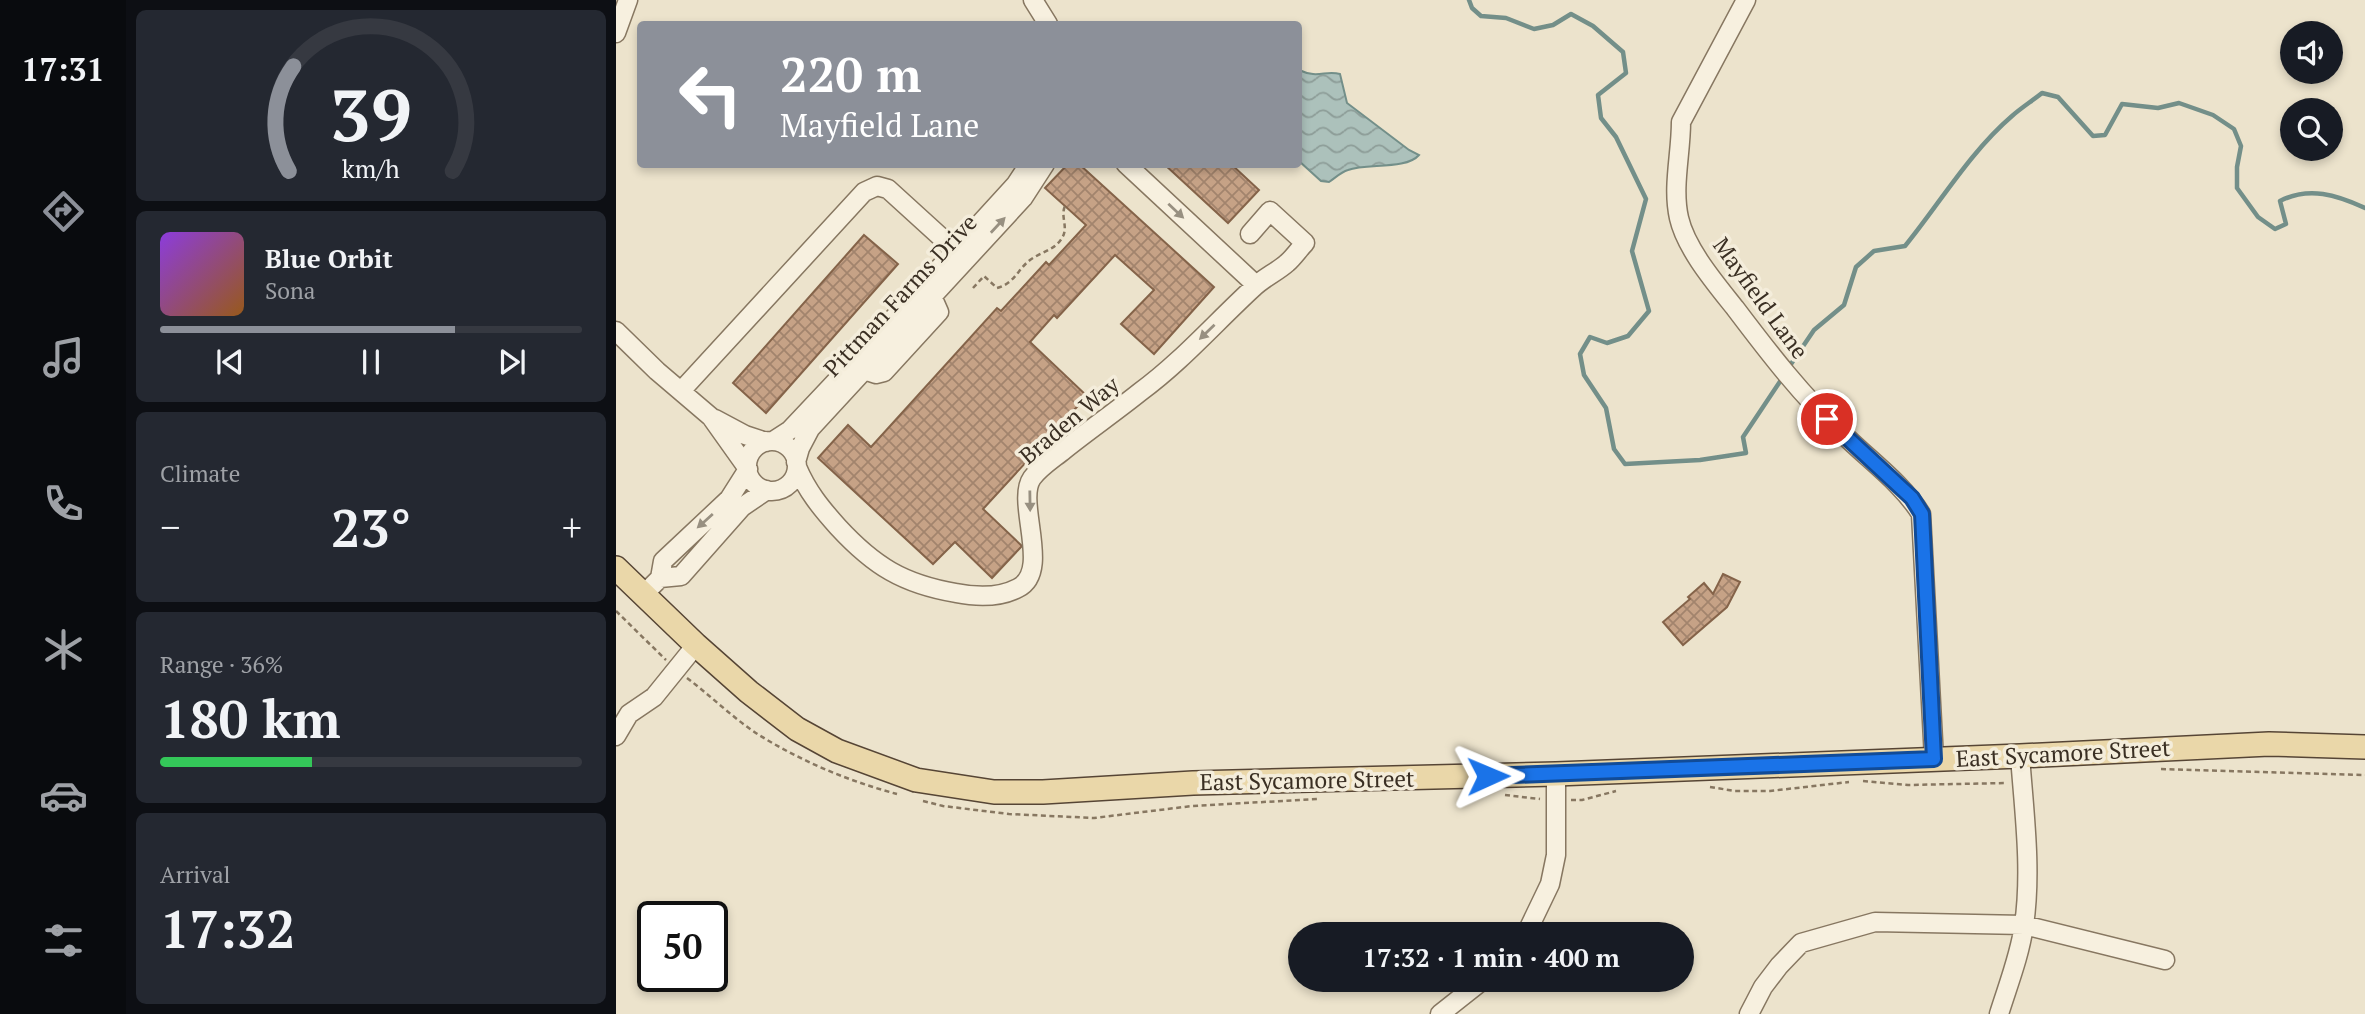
<!DOCTYPE html>
<html lang="en">
<head>
<meta charset="utf-8">
<style>
  body { margin:0; font-family:"PT Serif",serif; background:#242831; color:#f1f3f6; height:100vh; display:flex; flex-direction:column; font-size:26px; white-space:nowrap }
  * { box-sizing:border-box; margin:0 }
  p { font-size:23px; color:#9ea1a6 }
  .icon { flex:none; width:38px; height:38px; fill:none; stroke:currentColor; stroke-width:2; stroke-linecap:round; stroke-linejoin:round }
  .map { position:relative; flex:1; overflow:hidden }
  .drawer { display:flex; flex-direction:column; gap:10px; padding:10px; background:#0d0f14; width:490px }
  .drawer>* { flex:none }
  .top-card { position:absolute; left:21px; top:21px; width:665px; height:147px; border-radius:7px; box-shadow:0 4px 10px #0003; background:#8c9099; color:#fff; overflow:hidden }
  .controls { position:absolute; left:1664px; top:21px; display:grid; gap:14px }
  .controls a { display:grid; place-items:center; width:63px; height:63px; border-radius:50%; background:#171b24; box-shadow:0 4px 10px #0003; font-size:35px }
  .speed { position:absolute; left:21px; top:901px; display:flex; gap:14px; font-size:35px; font-weight:700; text-align:center }
  .speed>* { display:grid; place-content:center; width:91px; height:91px; border-radius:50%; background:#171b24; box-shadow:0 4px 10px #0003; line-height:1 }
  .speed .limit { border:4px solid #111; border-radius:10px; background:#fff; color:#111 }
  .pin { position:absolute; display:grid; place-items:center; width:60px; height:60px; color:#fff; margin:-30px; border:4px solid #fff; border-radius:50%; box-shadow:0 2px 7px #0007 }
  .me { position:absolute; width:77px; margin:-38px; rotate:89deg; stroke-linejoin:round; filter:drop-shadow(0 0 5px #0008) }
  .turn { display:flex; align-items:center; gap:24px; height:147px; padding:0 28px; font-size:32px }
  .turn .icon { width:91px; height:91px; stroke-width:2.5 }
  .turn b { display:block; font-size:49px; line-height:60px }
  .big { font-size:52px; font-weight:700; line-height:1.1 }
  .drawer .tile { flex:1; display:flex; flex-direction:column; justify-content:center; gap:10px; min-width:0; padding:0 24px; border-radius:10px; background:#242831 }
  .drawer .dial { align-items:center; gap:0 }
  .dial svg { height:182px; overflow:visible; fill:none; stroke:#363941; stroke-width:7; stroke-linecap:round; text-anchor:middle }
  .dial text { fill:#f1f3f6; stroke:none }
  .song { display:flex; align-items:center; gap:21px }
  .cover { width:84px; height:84px; border-radius:10px; background:linear-gradient(135deg,hsl(270 70% 55%),hsl(30 70% 35%)) }
  .played { height:7px; border-radius:4px; background:linear-gradient(90deg,#8c9099 70%,#363941 70%) }
  .keys { display:flex; justify-content:space-around; direction:ltr }
  .heat { display:flex; justify-content:space-between; align-items:center; font-size:38px; direction:ltr }
  .charge { height:10px; border-radius:5px; background:linear-gradient(90deg,#34c759 36%,#363941 0) }
  .trip { position:absolute; left:672px; top:922px; width:406px; height:70px; border-radius:35px; background:#171b24; box-shadow:0 4px 10px #0003; font-weight:700; line-height:70px; text-align:center }
  main { display:flex; flex:1; min-height:0 }
  .menu { display:flex; flex-direction:column; width:126px; justify-content:space-around; align-items:center; background:#090b0e; color:#9ea1a6 }
  .menu .icon { width:49px; height:49px }
  .menu .on { color:#8c9099 }
  .menu b { font-size:32px; color:#f1f3f6 }
  .map>svg:first-child { display:block }
  .water { fill:url(#water-waves); stroke:#738f89; stroke-width:2 }
  .lines { fill:none; stroke-linecap:round; stroke-linejoin:round }
  .stream { stroke:#738f89; stroke-width:4.5 }
  .building { fill:url(#building-cross-hatch); stroke:#846349; stroke-width:2 }
  .minor-casing { stroke:#877761; stroke-width:21 }
  .major-casing { stroke:#564535; stroke-width:26 }
  .path { stroke:#877761; stroke-width:2.5; stroke-dasharray:5 3.5; stroke-linecap:butt }
  .minor { stroke:#f7f0df; stroke-width:18 }
  .major { stroke:#ead7a9; stroke-width:23 }
  .oneway { fill:#989081 }
  .route-casing { stroke:#114b97; stroke-width:18 }
  .route { stroke:#1a73e8; stroke-width:12 }
  .labels { text-anchor:middle; dominant-baseline:central; stroke-width:7; stroke-linejoin:round; paint-order:stroke }
  .street-label { font-size:23px; fill:#3a2f23; stroke:#f4eddb }
</style>
</head>
<body>
<main>
<nav class="menu">
<b>17:31</b>
<svg class="icon on" aria-label="directions" viewBox="0 0 24 24"><path d="M12 3l9 9-9 9-9-9zM9 14v-3h6M13 9l2 2-2 2"/></svg>
<svg class="icon" aria-label="music" viewBox="0 0 24 24"><path d="M9 18V5l10-2v13"/><circle cx="6" cy="18" r="3"/><circle cx="16" cy="16" r="3"/></svg>
<svg class="icon" aria-label="phone" viewBox="0 0 24 24"><path d="M5 4h4l2 5-3 2q2 4 5 5l2-3 5 2v4C11 20 4 13 5 4z"/></svg>
<svg class="icon" aria-label="climate" viewBox="0 0 24 24"><path d="M12 3v18M4 7l16 10M4 17L20 7"/></svg>
<svg class="icon" aria-label="car" viewBox="0 0 24 24"><path d="M5 17H2v-5l4-1 3-4h7l3 4 3 1v5h-3M9 17h6M6 11h13"/><circle cx="7" cy="17" r="2"/><circle cx="17" cy="17" r="2"/></svg>
<svg class="icon" aria-label="filters" viewBox="0 0 24 24"><path d="M4 7h16M4 17h16"/><circle cx="9" cy="7" r="2"/><circle cx="15" cy="17" r="2"/></svg>
</nav>
<section class="drawer">
<div class="tile dial"><svg viewBox="0 0 100 80">
<path d="M14 69A42 42 0 1 1 86 69"/>
<path d="M14 69A42 42 0 0 1 16 23" stroke="#8c9099"/>
<text x="50" y="56" font-size="32" font-weight="700">39</text>
<text x="50" y="72" font-size="11">km/h</text>
</svg></div>
<div class="tile">
<div class="song"><i class="cover"></i><div><b>Blue Orbit</b><p>Sona</p></div></div>
<div class="played"></div>
<div class="keys"><svg class="icon" aria-label="previous" viewBox="0 0 24 24"><path d="M18 5L8 12l10 7zM5 5v14"/></svg><svg class="icon" aria-label="pause" viewBox="0 0 24 24"><path d="M8 5v14M16 5v14"/></svg><svg class="icon" aria-label="next" viewBox="0 0 24 24"><path d="M6 5l10 7-10 7zM19 5v14"/></svg></div>
</div>
<div class="tile"><p>Climate</p>
<div class="heat"><a>−</a><b class="big">23°</b><a>+</a></div>
</div>
<div class="tile"><p>Range · 36%</p><b class="big">180 km</b><div class="charge"></div></div>
<div class="tile"><p>Arrival</p><b class="big">17:32</b></div>
</section>
<div class="map">
<svg width="1749" height="1014" viewBox="0 0 1749 1014">
  <defs>
    <pattern id="water-waves" width="16" height="10" patternUnits="userSpaceOnUse" patternTransform="scale(1.75)"><rect width="16" height="10" fill="#acc1bb"/><path d="M0 5q4-4 8 0t8 0" fill="none" stroke="#8d9d98"/></pattern>
    <pattern id="building-cross-hatch" width="8" height="8" patternUnits="userSpaceOnUse" patternTransform="scale(1.75)"><rect width="8" height="8" fill="#c6a286"/><path d="M0 0l8 8M0 8l8-8" fill="none" stroke="#a2846d"/></pattern>
  </defs>
  <rect width="100%" height="100%" fill="#ece3cc"/>
  <path class="water" d="M683,70C702,79 709,70 724,74L731,103L793,150L803,155C790,170 751,163 732,170C725,172 719,178 713,182L705,181L683,161Z"/>
  <g class="lines">
    <path class="stream" d="M853,0L856,8L865,16L890,18L918,29L937,25L955,14L977,26L1007,52L1010,73L982,95L985,118L1000,137L1030,199L1016,251L1033,311L1012,336L991,343L974,337L964,354L968,375L990,408L998,449L1009,464L1084,460L1130,453L1127,437L1167,377
      M1171,370L1198,330L1228,305L1240,267L1258,251L1289,246C1324,203 1354,152 1396,116C1405,108 1416,101 1426,93L1442,97L1477,136L1489,135L1506,104L1542,108L1563,103L1597,115L1618,129L1625,146L1621,167V188L1642,217L1659,229L1670,224L1664,201C1693,186 1721,195 1749,208"/>
  </g>
  <path class="building" d="M452,164H463L598,287L538,354L505,324L538,290L499,255L441,318L438,315L414,342L471,396L367,509L406,546L376,578L339,542L317,564L202,458L232,425L255,447L381,308L385,311L430,262L433,265L470,225L429,188Z
    M548,164H615L643,190L612,223Z
    M248,235L282,264L150,413L117,383Z
    M1107,574L1124,582L1111,607L1067,645L1047,622L1074,599L1072,597L1088,583L1097,594Z"/>
  <g class="lines">
    <g class="minor-casing">
      <path id="minor" d="M417,0L432,24
        M1130,0L1065,122C1065,154 1056,187 1063,218C1070,249 1100,284 1119,308C1153,353 1186,396 1227,434C1253,460 1286,483 1305,514L1318,759
        M0,33L12,0
        M510,164L640,285
        M0,331L41,371L95,417L132,469L113,499L47,561L44,578L28,594
        M248,370L260,374L268,372L323,312L316,296
        M65,391L248,192L261,186L272,189L350,260
        M99,419L129,435L150,442
        M157,441L174,430L224,377L400,184L413,164
        M131 466a25 25 0 1 1 50 0a25 25 0 1 1-50 0Z
        M180,462L184,448L194,429L407,198L429,164
        M181,467C191,491 205,508 222,527C258,566 287,584 340,593C360,597 383,598 402,588C436,571 399,502 416,478C424,467 437,459 448,450C473,430 499,412 524,392C565,362 599,323 637,288C647,278 661,272 671,263C678,257 683,249 689,243L654,211L634,234
        M44,578L65,576L126,507L151,490
        M0,736L13,714L38,697L80,645
        M910,934L934,884L940,855V774
        M824,1014L867,980
        M1133,1014L1147,987L1163,966L1185,943L1259,922L1408,925L1549,960
        M1383,1014C1392,985 1404,955 1408,925C1416,870 1408,811 1404,756"/>
    </g>
    <g class="major-casing">
      <path id="major" d="M0,568L80,645L133,692L181,729L221,751L300,780L378,792H427L577,783L940,774L1404,756L1653,744L1749,747"/>
    </g>
    <path class="path" d="M357,288L368,276L381,288C399,283 401,270 414,260C425,252 439,250 446,238C453,227 444,217 449,206
      M0,611L50,660
      M71,678C95,696 118,719 143,735C185,761 232,781 281,794
      M1545,769L1749,775
      M1247,781L1292,785L1391,783
      M1094,787L1119,791H1154L1233,782
      M889,795L924,799
      M955,800H966L1000,791
      M307,801L327,806L393,814L478,818L576,806L701,799"/>
    <use href="#minor" class="minor"/>
    <use href="#major" class="major"/>
  </g>
  <defs><path id="oneway-solid" d="M-6-.8H1V-3.2L6.5 0L1 3.2V.8H-6Z" transform="scale(1.75)"/></defs>
  <g class="oneway">
    <use href="#oneway-solid" transform="translate(560 211) rotate(43)"/>
    <use href="#oneway-solid" transform="translate(382 225) rotate(-47)"/>
    <use href="#oneway-solid" transform="translate(591 332) rotate(136)"/>
    <use href="#oneway-solid" transform="translate(414 501) rotate(89)"/>
    <use href="#oneway-solid" transform="translate(89 521) rotate(138)"/>
  </g>
  <g class="lines">
    <g class="route-casing">
      <path id="route" d="M872,776L1318,759L1306,514L1296,498L1211,419"/>
    </g>
    <use href="#route" class="route"/>
  </g>
  <g class="labels">
    <g class="street-label">
      <text transform="translate(284 295) rotate(-47)">Pittman Farms Drive</text>
      <text transform="translate(1145 298) rotate(54)">Mayfield Lane</text>
      <text transform="translate(453 420) rotate(-40)">Braden Way</text>
      <text transform="translate(1447 753) rotate(-3)">East Sycamore Street</text>
      <text transform="translate(691 780) rotate(-1)">East Sycamore Street</text>
    </g>
  </g>
</svg>
<div class="controls">
<a><svg class="icon" aria-label="sound" viewBox="0 0 24 24"><path d="M4 9h4l5-4v14l-5-4H4zM17 9q2 3 0 6"/></svg></a>
<a><svg class="icon" aria-label="search" viewBox="0 0 24 24"><circle cx="10" cy="10" r="6"/><path d="M15 15l6 6"/></svg></a>
</div>
<div class="speed"><div class="limit">50</div></div>
<div class="pin" style="left:1211px;top:419px;background:#d93025"><svg class="icon" aria-label="arrive" viewBox="0 0 24 24"><path d="M6 21V4h12l-3 4 3 4H6"/></svg></div>
<svg class="me" style="left:872px;top:776px" viewBox="-20 -20 40 40"><path d="M0-17L14 15 0 8-14 15z" fill="#1a73e8" stroke="#fff" stroke-width="4"/></svg>
<div class="trip">17:32 · 1 min · 400 m</div>
<div class="top-card">
<div class="turn"><svg class="icon" aria-label="left" viewBox="0 0 24 24"><path d="M17 20v-9H6M10 6l-5 5 5 5"/></svg><div><b>220 m</b>Mayfield Lane</div></div>
</div>
</div>
</main>
</body>
</html>
